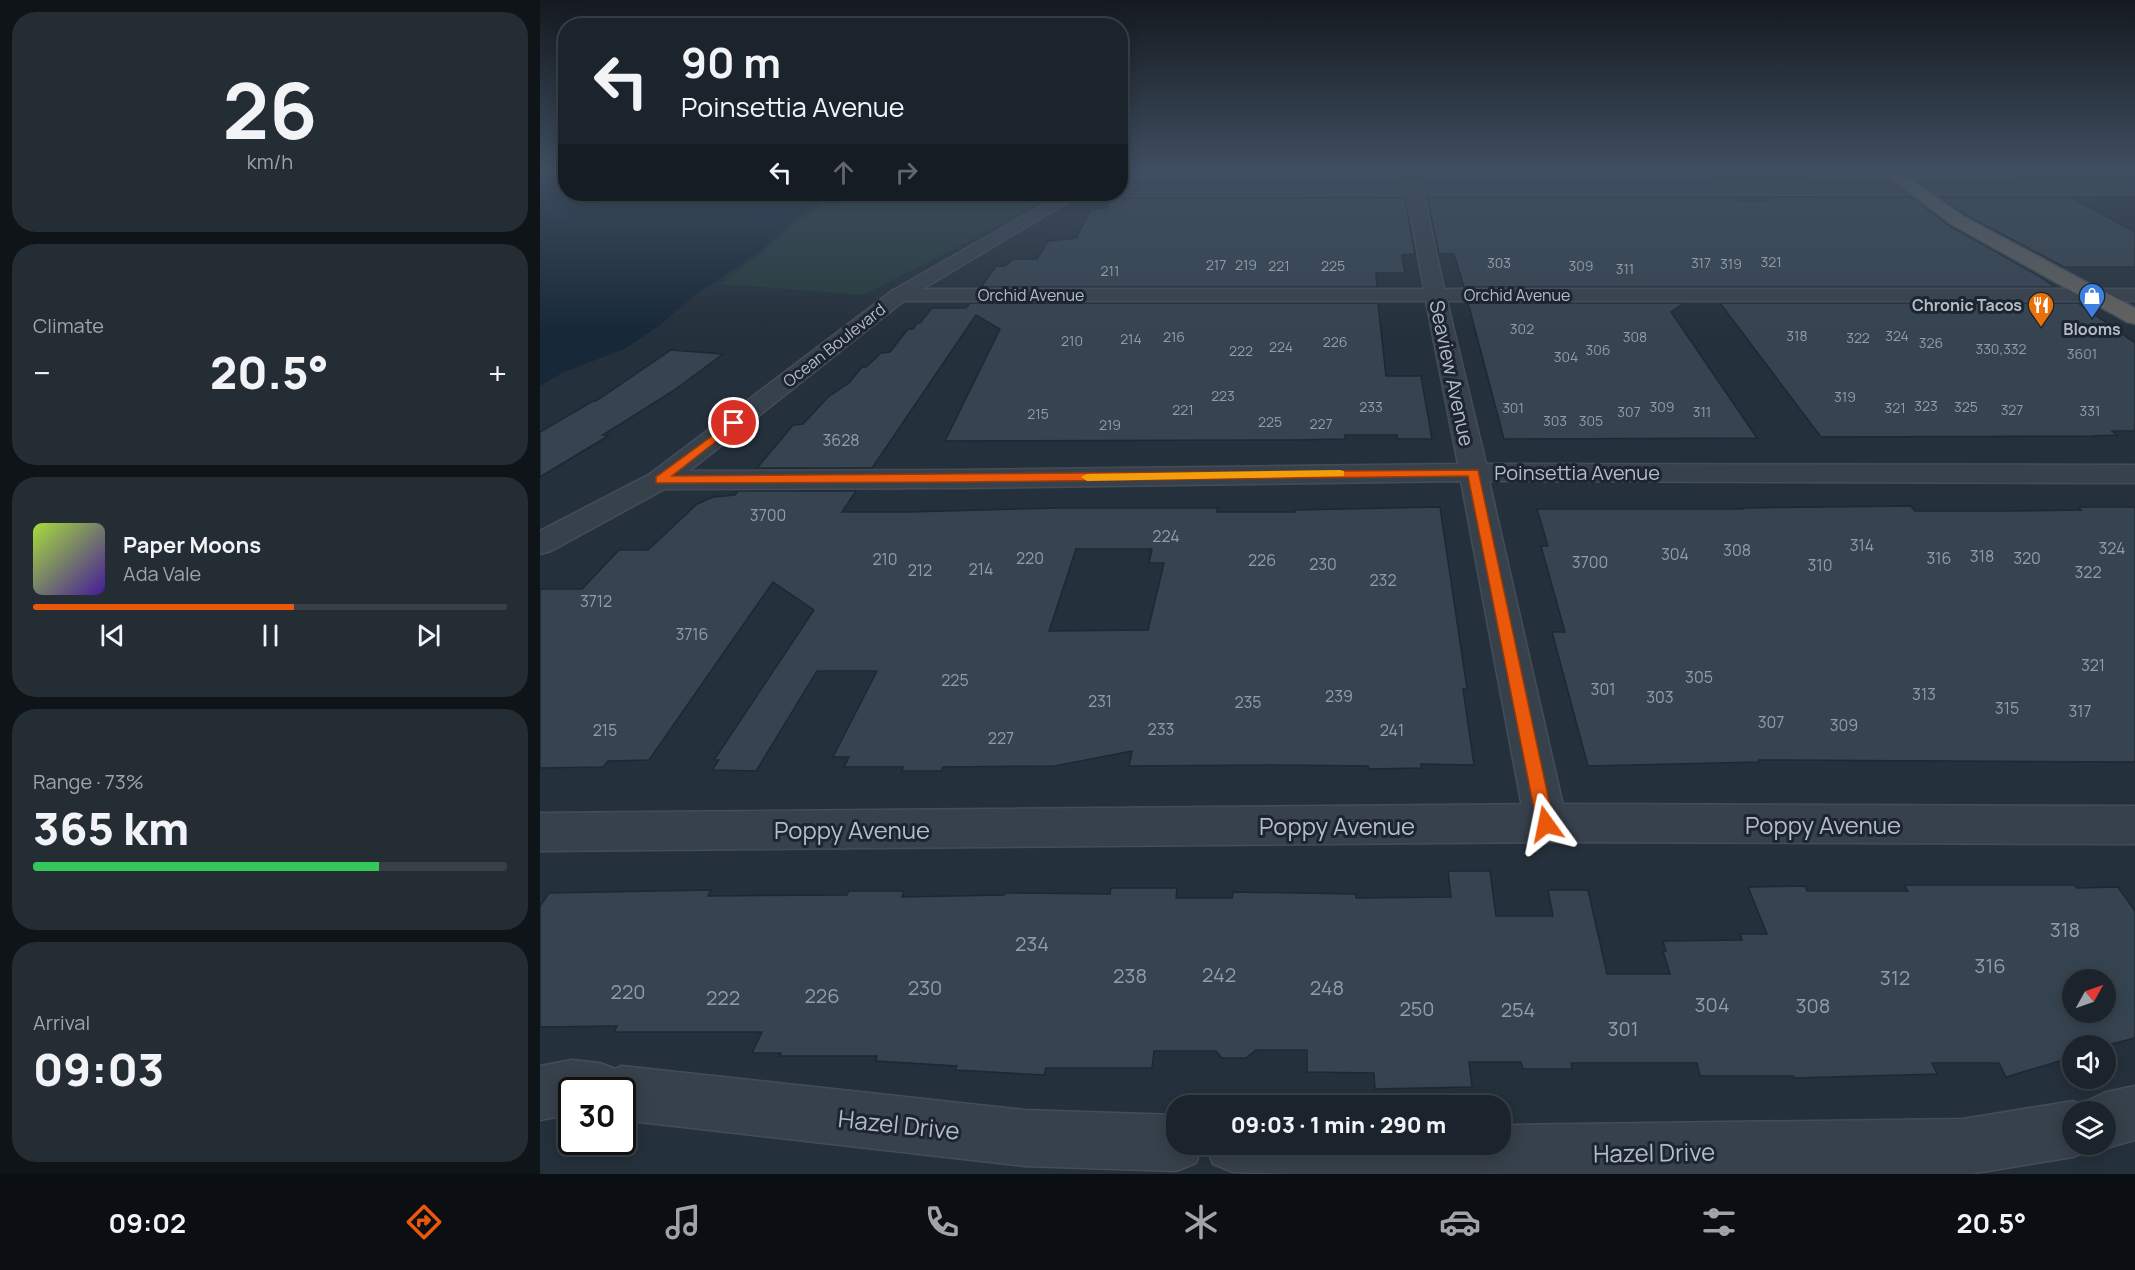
<!DOCTYPE html>
<html lang="en">
<head>
<meta charset="utf-8">
<style>
  body { margin:0; font-family:Manrope,sans-serif; background:#242c34; color:#f1f3f6; height:100vh; display:flex; flex-direction:column; font-size:22px; white-space:nowrap }
  * { box-sizing:border-box; margin:0 }
  p { font-size:20px; color:#a0a4a9 }
  .icon { flex:none; width:33px; height:33px; fill:none; stroke:currentColor; stroke-width:2; stroke-linecap:round; stroke-linejoin:round }
  .map { position:relative; flex:1; overflow:hidden }
  .details { display:flex; flex-direction:column; gap:12px; padding:12px; background:#0f1418; width:540px }
  .details>* { flex:none }
  .guide { position:absolute; left:18px; top:18px; width:570px; height:183px; border-radius:24px; box-shadow:0 3px 15px #0003,0 0 0 2px #394148; background:#1b242c; color:#f1f3f6; overflow:hidden }
  .needle { width:39px; rotate:50deg }
  .fabs { position:absolute; left:1522px; top:969px; display:grid; gap:12px }
  .fabs a { display:grid; place-items:center; width:54px; height:54px; border-radius:50%; background:#1b242c; box-shadow:0 3px 15px #0003,0 0 0 2px #394148; font-size:30px }
  .speed { position:absolute; left:18px; top:1077px; display:flex; gap:12px; font-size:30px; font-weight:700; text-align:center }
  .speed>* { display:grid; place-content:center; width:78px; height:78px; border-radius:50%; background:#1b242c; box-shadow:0 3px 15px #0003,0 0 0 2px #394148; line-height:1 }
  .speed .limit { border:3px solid #111; border-radius:9px; background:#fff; color:#111 }
  .pin { position:absolute; display:grid; place-items:center; width:51px; height:51px; color:#fff; margin:-26px; border:3px solid #fff; border-radius:50%; box-shadow:0 2px 6px #0007 }
  .me { position:absolute; width:66px; margin:-33px; rotate:348deg; stroke-linejoin:round; filter:drop-shadow(0 0 4px #0008) }
  .turn { display:flex; align-items:center; gap:21px; height:126px; padding:0 24px; font-size:27px }
  .turn .icon { width:78px; height:78px; stroke-width:2.5 }
  .turn b { display:block; font-size:42px; line-height:51px }
  .lanes { display:flex; align-items:center; height:57px; padding:0 24px; background:#0003; justify-content:center; gap:30px; direction:ltr }
  .lanes .off { opacity:.35 }
  .big { font-size:45px; font-weight:800; line-height:1.1 }
  .details .widget { flex:1; display:flex; flex-direction:column; justify-content:center; gap:9px; min-width:0; padding:0 21px; border-radius:24px; background:#242c34 }
  .details .dial { align-items:center; gap:0 }
  .dial b { font-size:78px; line-height:1 }
  .song { display:flex; align-items:center; gap:18px }
  .cover { width:72px; height:72px; border-radius:9px; background:linear-gradient(135deg,hsl(80 70% 55%),hsl(260 70% 35%)) }
  .played { height:6px; border-radius:3px; background:linear-gradient(90deg,#ea580c 55%,#394148 55%) }
  .keys { display:flex; justify-content:space-around; direction:ltr }
  .heat { display:flex; justify-content:space-between; align-items:center; font-size:33px; direction:ltr }
  .charge { height:9px; border-radius:4px; background:linear-gradient(90deg,#34c759 73%,#394148 0) }
  .trip { position:absolute; left:626px; top:1095px; width:345px; height:60px; border-radius:24px; background:#1b242c; box-shadow:0 3px 15px #0003,0 0 0 2px #394148; font-weight:800; line-height:60px; text-align:center }
  .tabs { display:flex; height:96px; justify-content:space-around; align-items:center; background:#0b0e12; color:#a0a4a9 }
  .tabs .icon { width:42px; height:42px }
  .tabs .active { color:#ea580c }
  .tabs b { font-size:27px; color:#f1f3f6 }
  main { display:flex; flex:1; min-height:0 }
  .map>svg:first-child { display:block }
  .green { fill:#263b3c }
  .water { fill:#172838 }
  .building { fill:#364451; stroke:#1f2832; stroke-width:1.5; fill-rule:evenodd }
  .lines { fill:none; stroke-linecap:round; stroke-linejoin:round }
  .minor-casing { stroke:#444d57; stroke-width:3 }
  .tertiary-casing { stroke:#444d57; stroke-width:3 }
  .trunk-casing { stroke:#434c56; stroke-width:3 }
  .minor { fill:#37414b; fill-rule:evenodd }
  .tertiary { fill:#37414b; fill-rule:evenodd }
  .trunk { fill:#636260; fill-rule:evenodd }
  .route { fill:#ea580c; stroke:#983908; stroke-width:1.5 }
  .slow { fill:#f59e0b }
  .labels { text-anchor:middle; dominant-baseline:central; stroke-width:6; stroke-linejoin:round; paint-order:stroke }
  .far-number-label { font-size:14px; fill:#929ca8 }
  .far-street-label { font-size:16px; fill:#b3bcc7; stroke:#1d2630 }
  .far-poi-label { font-size:16px; font-weight:bold; fill:#b3bcc7; stroke:#1d2630; text-anchor:end }
  .number-label { font-size:16px; fill:#929ca8 }
  .street-label { font-size:20px; fill:#b3bcc7; stroke:#1d2630 }
  .near-number-label { font-size:20px; fill:#929ca8 }
  .near-street-label { font-size:24px; fill:#b3bcc7; stroke:#1d2630 }
</style>
</head>
<body>
<main>
<section class="details">
<div class="widget dial"><b>26</b><p>km/h</p></div>
<div class="widget"><p>Climate</p>
<div class="heat"><a>−</a><b class="big">20.5°</b><a>+</a></div>
</div>
<div class="widget">
<div class="song"><i class="cover"></i><div><b>Paper Moons</b><p>Ada Vale</p></div></div>
<div class="played"></div>
<div class="keys"><svg class="icon" aria-label="previous" viewBox="0 0 24 24"><path d="M18 5L8 12l10 7zM5 5v14"/></svg><svg class="icon" aria-label="pause" viewBox="0 0 24 24"><path d="M8 5v14M16 5v14"/></svg><svg class="icon" aria-label="next" viewBox="0 0 24 24"><path d="M6 5l10 7-10 7zM19 5v14"/></svg></div>
</div>
<div class="widget"><p>Range · 73%</p><b class="big">365 km</b><div class="charge"></div></div>
<div class="widget"><p>Arrival</p><b class="big">09:03</b></div>
</section>
<div class="map">
<svg width="1595" height="1174" viewBox="0 0 1595 1174">
  <rect width="100%" height="100%" fill="#24303b"/>
  <path class="green" d="M497,197L507,198L422,245L324,295L180,284L222,253L259,220L284,205Z"/>
  <path class="water" d="M0,169H25L26,194H296L257,219L218,253L156,294L120,325L84,349L24,372L0,386Z"/>
  <path class="building" d="M586,169H863L864,183L580,184Z
    M883,169H1169L1182,182L884,183Z
    M1283,169H1336L1352,182H1259Z
    M1360,169H1478L1502,182H1379Z
    M572,196L580,198L865,197L875,254L862,255L865,273H836L837,287H441L456,266H465L473,259H497L508,241L536,238L551,209L566,208Z
    M1529,196L1595,232V267H1524L1424,214L1399,197Z
    M887,197H1196L1200,201H1224L1231,197H1371L1410,226L1497,275L1515,287H924L914,254H899Z
    M430,303H838L846,376H881L892,439H858L857,435H805V439L752,440L405,441L460,329L436,315L332,468H217L253,425L263,424L288,397L309,383L322,367H326L341,353L350,352L368,329H373L377,323H380L392,308H426Z
    M928,303H1144L1131,312L1217,438L964,439Z
    M1180,303H1538L1595,343V431H1572L1577,435L1552,436L1281,437Z
    M131,350L183,354L133,391L63,435L68,436L0,477V432L53,401H56Z
    M198,491H316L302,512H369L517,508H677V512H755V510L900,507L927,689H923L934,765L881,764V768L829,769L828,766L741,765L589,766L592,751L515,766L403,767L401,771H362L363,767H304L309,757H293L337,671H277L216,771L172,770L179,760H174L274,610L233,582L109,760L68,761L63,767L0,768V589H42L79,550H108L157,504L173,497L195,495ZM536,549H612L609,563H624L608,630L509,631Z
    M1371,506L1375,511H1469L1541,510L1538,507H1595V762L1219,760V762L1048,766L1012,632H1025L1001,546H1008L997,509H1203V508Z
    M908,871H950L956,916H1013L1008,890H1048L1067,974H1130L1123,951H1126L1123,941L1202,940L1200,934H1227L1208,887L1265,886L1267,891H1368L1364,885H1534L1537,888L1578,887L1595,911V1038L1564,1046H1533V1057L1466,1077L1459,1063H1392L1397,1074L1254,1078L1253,1076H1160L1157,1063H1031L1032,1069H983L981,1062H929L932,1087L835,1089L834,1073L767,1072V1050H716L706,1058H682L676,1051H614L612,1068H506L504,1075L415,1070L417,1066L336,1061L337,1056H239L241,1053H212L222,1032H74L77,1026L0,1027V906L9,893L171,890L168,896L307,895L309,891H364L362,897L464,895L465,893L570,894L571,888H637L636,898H692L693,892L816,894V898L911,897ZM1533,980H1566V1012H1533Z"/>
  <g class="lines">
    <g class="minor-casing">
      <path id="minor" d="M865,169H881L882,185L1595,184V194L884,195L904,289H1595V301H907L946,464L1595,465V483L949,481L1027,823L1021,836L1006,842L991,836L985,823L921,481L424,488L120,489L110,486L106,480L110,474L120,471L424,470L918,464L886,301H359L352,299L349,295L352,291L359,289H884L867,195L580,196L573,194H580V186L866,185Z
        M32,1060L60,1063L75,1069L82,1066L484,1110L636,1115V1144H663L656,1163L636,1171L484,1166L82,1120V1090H32V1114L0,1120V1066Z
        M1595,1086V1140L1566,1148L1559,1144H1566V1112H1533V1144H1554L1553,1149L1533,1157L1429,1174H751L693,1172L673,1164L665,1144H960V1125L1423,1119L1533,1101L1544,1106L1547,1101L1566,1092Z"/>
    </g>
    <g class="tertiary-casing">
      <path id="tertiary" d="M522,194H541L366,299L130,486L11,551L0,554V531L110,474L352,291Z
        M1006,804L1595,806V844L1006,842L0,851V813Z"/>
    </g>
    <g class="trunk-casing">
      <path id="trunk" d="M1338,169H1356L1423,216L1595,308V324L1587,322L1411,224Z"/>
    </g>
    <use href="#minor" class="minor"/>
    <use href="#tertiary" class="tertiary"/>
    <use href="#trunk" class="trunk"/>
  </g>
  <linearGradient id="sky" x2="0" y2="1"><stop stop-color="#141a20"/><stop offset="0.51" stop-color="#3f4e60"/><stop offset="1" stop-color="#3f4e60" stop-opacity="0"/></linearGradient>
  <rect width="1595" height="333" fill="url(#sky)"/>
  <path class="route" d="M194,420L197,421V425L132,476L938,470L1014,824L1012,829L1006,831L999,829L997,824L928,476L424,482L116,483V477Z"/>
  <path class="slow" d="M800,470L804,471V476L547,481L541,477L547,474Z"/>
  <defs>
    <g id="shop-pin" transform="scale(1.35)"><path d="M0 17L-7.5 6A9.5 9.5 0 1 1 7.5 6Z" fill="#3f7fe0" stroke="#1d2630"/><path d="M-5-2.5h2.3a2.7 3.5 0 0 1 5.4 0H5L5.5 6h-11ZM-1.5-2.5h3a1.5 2.3 0 0 0-3 0Z" fill="#fff"/></g>
    <g id="restaurant-pin" transform="scale(1.35)"><path d="M0 17L-7.5 6A9.5 9.5 0 1 1 7.5 6Z" fill="#e8710a" stroke="#1d2630"/><path d="M-5-6h1v4h1v-4h1v4h1v-4h1v5L-1.5 .5V6h-2V.5L-5-1ZM5-6V6H3V1.5H1.5Q1.5-4 5-6Z" fill="#fff"/></g>
  </defs>
  <g fill-rule="evenodd">
    <use href="#shop-pin" x="1552" y="296"/>
    <use href="#restaurant-pin" x="1501" y="305"/>
  </g>
  <g class="labels">
    <g class="far-number-label">
      <text x="1231" y="261">321</text>
      <text x="959" y="262">303</text>
      <text x="1161" y="262">317</text>
      <text x="1191" y="263">319</text>
      <text x="676" y="264">217</text>
      <text x="706" y="264">219</text>
      <text x="739" y="265">221</text>
      <text x="793" y="265">225</text>
      <text x="1041" y="265">309</text>
      <text x="1085" y="268">311</text>
      <text x="570" y="270">211</text>
      <text x="982" y="328">302</text>
      <text x="1257" y="335">318</text>
      <text x="1357" y="335">324</text>
      <text x="634" y="336">216</text>
      <text x="1095" y="336">308</text>
      <text x="1318" y="337">322</text>
      <text x="591" y="338">214</text>
      <text x="532" y="340">210</text>
      <text x="795" y="341">226</text>
      <text x="1391" y="342">326</text>
      <text x="741" y="346">224</text>
      <text x="1461" y="348">330,332</text>
      <text x="1058" y="349">306</text>
      <text x="701" y="350">222</text>
      <text x="1542" y="353">3601</text>
      <text x="1026" y="356">304</text>
      <text x="683" y="395">223</text>
      <text x="1305" y="396">319</text>
      <text x="1386" y="405">323</text>
      <text x="831" y="406">233</text>
      <text x="1122" y="406">309</text>
      <text x="1426" y="406">325</text>
      <text x="973" y="407">301</text>
      <text x="1355" y="407">321</text>
      <text x="643" y="409">221</text>
      <text x="1472" y="409">327</text>
      <text x="1550" y="410">331</text>
      <text x="1089" y="411">307</text>
      <text x="1162" y="411">311</text>
      <text x="498" y="413">215</text>
      <text x="1015" y="420">303</text>
      <text x="1051" y="420">305</text>
      <text x="730" y="421">225</text>
      <text x="781" y="423">227</text>
      <text x="570" y="424">219</text>
    </g>
    <g class="far-street-label">
      <text x="491" y="295">Orchid Avenue</text>
      <text x="977" y="295">Orchid Avenue</text>
      <text transform="translate(294 345) rotate(-38)">Ocean Boulevard</text>
    </g>
    <g class="far-poi-label">
      <text x="1482" y="305">Chronic Tacos</text>
      <text x="1552" y="329" text-anchor="middle">Blooms</text>
    </g>
    <g class="number-label">
      <text x="301" y="440">3628</text>
      <text x="228" y="515">3700</text>
      <text x="626" y="536">224</text>
      <text x="1322" y="545">314</text>
      <text x="1572" y="548">324</text>
      <text x="1197" y="550">308</text>
      <text x="1135" y="554">304</text>
      <text x="1442" y="556">318</text>
      <text x="490" y="558">220</text>
      <text x="1399" y="558">316</text>
      <text x="1487" y="558">320</text>
      <text x="345" y="559">210</text>
      <text x="722" y="560">226</text>
      <text x="1050" y="562">3700</text>
      <text x="783" y="564">230</text>
      <text x="1280" y="565">310</text>
      <text x="441" y="569">214</text>
      <text x="380" y="570">212</text>
      <text x="1548" y="572">322</text>
      <text x="843" y="580">232</text>
      <text x="56" y="601">3712</text>
      <text x="152" y="634">3716</text>
      <text x="1553" y="665">321</text>
      <text x="1159" y="677">305</text>
      <text x="415" y="680">225</text>
      <text x="1063" y="689">301</text>
      <text x="1384" y="694">313</text>
      <text x="799" y="696">239</text>
      <text x="1120" y="697">303</text>
      <text x="560" y="701">231</text>
      <text x="708" y="702">235</text>
      <text x="1467" y="708">315</text>
      <text x="1540" y="711">317</text>
      <text x="1231" y="722">307</text>
      <text x="1304" y="725">309</text>
      <text x="621" y="729">233</text>
      <text x="65" y="730">215</text>
      <text x="852" y="730">241</text>
      <text x="461" y="738">227</text>
    </g>
    <g class="street-label">
      <text transform="translate(912 373) rotate(78)">Seaview Avenue</text>
      <text x="1037" y="472">Poinsettia Avenue</text>
    </g>
    <g class="near-number-label">
      <text x="1525" y="929">318</text>
      <text x="492" y="943">234</text>
      <text x="1450" y="965">316</text>
      <text x="679" y="974">242</text>
      <text x="590" y="975">238</text>
      <text x="1355" y="977">312</text>
      <text x="385" y="987">230</text>
      <text x="787" y="987">248</text>
      <text x="88" y="991">220</text>
      <text x="282" y="995">226</text>
      <text x="183" y="997">222</text>
      <text x="1172" y="1004">304</text>
      <text x="1273" y="1005">308</text>
      <text x="877" y="1008">250</text>
      <text x="978" y="1009">254</text>
      <text x="1083" y="1028">301</text>
    </g>
    <g class="near-street-label">
      <text x="1283" y="824">Poppy Avenue</text>
      <text x="797" y="825">Poppy Avenue</text>
      <text x="312" y="829">Poppy Avenue</text>
      <text transform="translate(359 1124) rotate(6)">Hazel Drive</text>
      <text transform="translate(1114 1152) rotate(-1)">Hazel Drive</text>
    </g>
  </g>
</svg>
<div class="fabs">
<a><svg class="needle" viewBox="-14 -14 28 28"><path d="M0-13l5 13h-10z" fill="#e53935"/><path d="M0 13l5-13h-10z" fill="#a0a4a9"/></svg></a>
<a><svg class="icon" aria-label="sound" viewBox="0 0 24 24"><path d="M4 9h4l5-4v14l-5-4H4zM17 9q2 3 0 6"/></svg></a>
<a><svg class="icon" aria-label="layers" viewBox="0 0 24 24"><path d="M12 4l9 5-9 5-9-5zM3 14l9 5 9-5"/></svg></a>
</div>
<div class="speed"><div class="limit">30</div></div>
<div class="pin" style="left:194px;top:423px;background:#d93025"><svg class="icon" aria-label="arrive" viewBox="0 0 24 24"><path d="M6 21V4h12l-3 4 3 4H6"/></svg></div>
<svg class="me" style="left:1006px;top:824px" viewBox="-20 -20 40 40"><path d="M0-17L14 15 0 8-14 15z" fill="#ea580c" stroke="#fff" stroke-width="4"/></svg>
<div class="trip">09:03 · 1 min · 290 m</div>
<div class="guide">
<div class="turn"><svg class="icon" aria-label="left" viewBox="0 0 24 24"><path d="M17 20v-9H6M10 6l-5 5 5 5"/></svg><div><b>90 m</b>Poinsettia Avenue</div></div>
<div class="lanes"><svg class="icon" aria-label="left" viewBox="0 0 24 24"><path d="M17 20v-9H6M10 6l-5 5 5 5"/></svg><svg class="icon off" aria-label="ahead" viewBox="0 0 24 24"><path d="M12 20V5M6 11l6-6 6 6"/></svg><svg class="icon off" aria-label="right" viewBox="0 0 24 24"><path d="M7 20v-9h11M14 6l5 5-5 5"/></svg></div>
</div>
</div>
</main>
<nav class="tabs">
<b>09:02</b>
<svg class="icon active" aria-label="directions" viewBox="0 0 24 24"><path d="M12 3l9 9-9 9-9-9zM9 14v-3h6M13 9l2 2-2 2"/></svg>
<svg class="icon" aria-label="music" viewBox="0 0 24 24"><path d="M9 18V5l10-2v13"/><circle cx="6" cy="18" r="3"/><circle cx="16" cy="16" r="3"/></svg>
<svg class="icon" aria-label="phone" viewBox="0 0 24 24"><path d="M5 4h4l2 5-3 2q2 4 5 5l2-3 5 2v4C11 20 4 13 5 4z"/></svg>
<svg class="icon" aria-label="climate" viewBox="0 0 24 24"><path d="M12 3v18M4 7l16 10M4 17L20 7"/></svg>
<svg class="icon" aria-label="car" viewBox="0 0 24 24"><path d="M5 17H2v-5l4-1 3-4h7l3 4 3 1v5h-3M9 17h6M6 11h13"/><circle cx="7" cy="17" r="2"/><circle cx="17" cy="17" r="2"/></svg>
<svg class="icon" aria-label="filters" viewBox="0 0 24 24"><path d="M4 7h16M4 17h16"/><circle cx="9" cy="7" r="2"/><circle cx="15" cy="17" r="2"/></svg>
<b>20.5°</b>
</nav>
</body>
</html>
